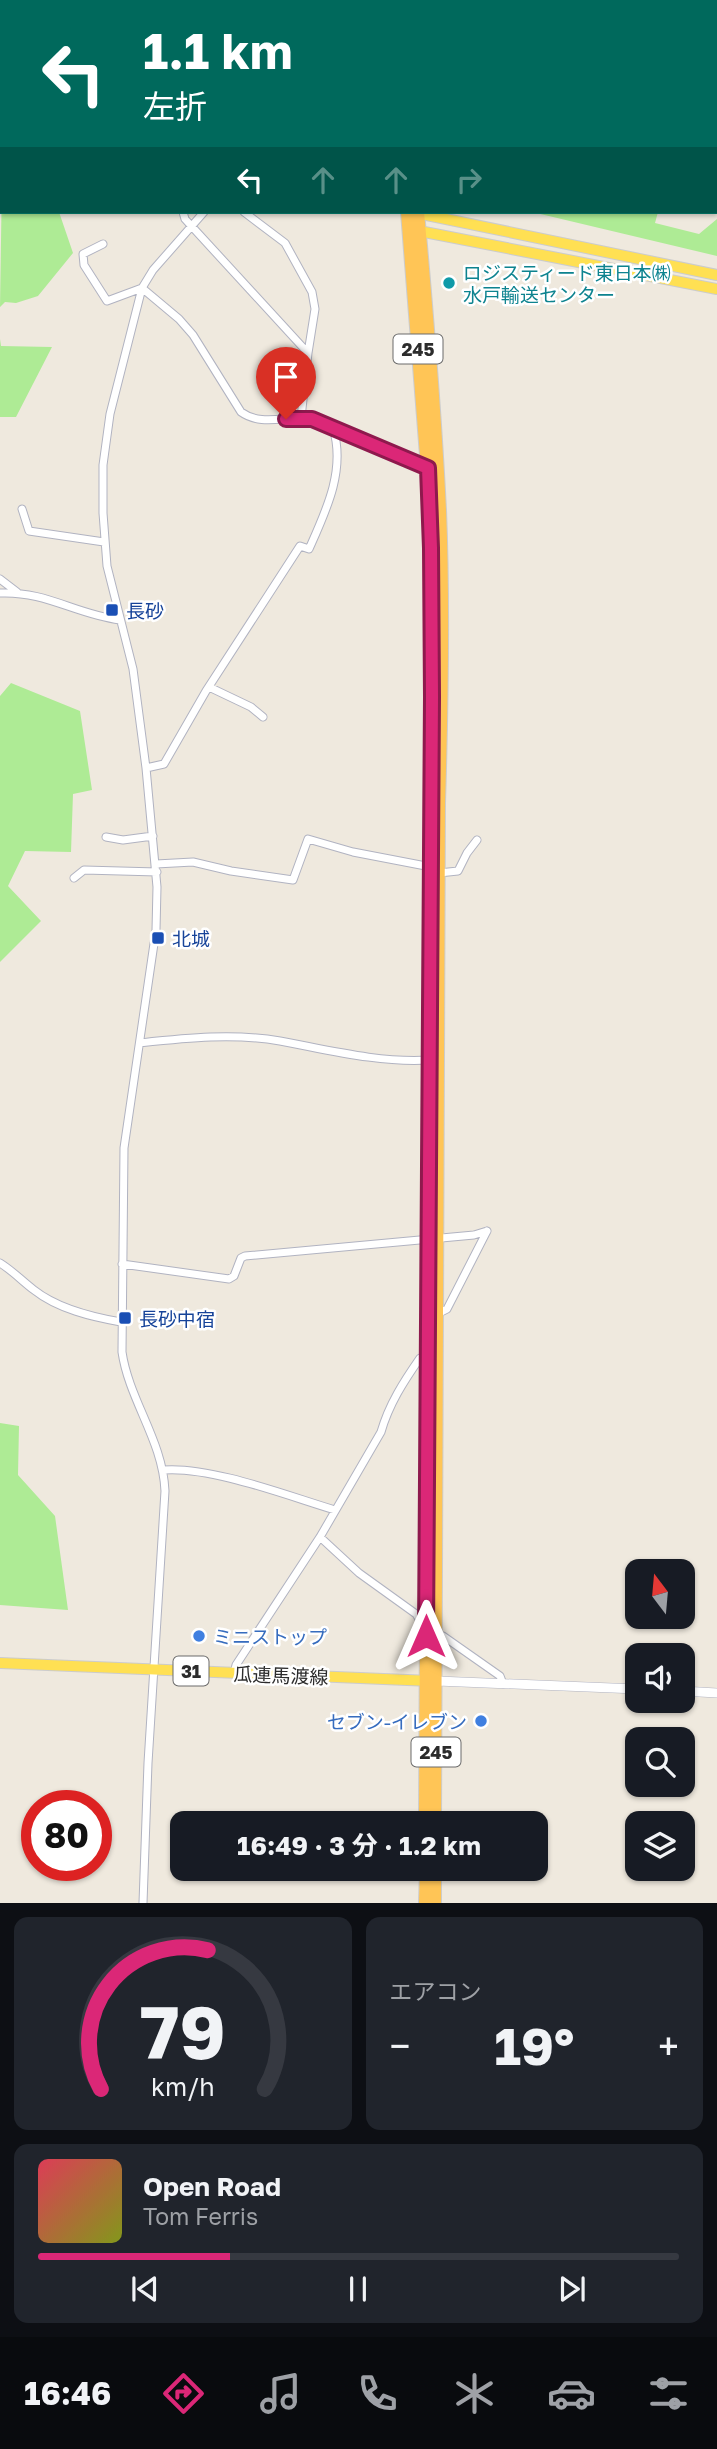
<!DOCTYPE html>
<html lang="ja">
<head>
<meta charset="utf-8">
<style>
  body { margin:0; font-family:"Golos Text","Noto Sans JP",sans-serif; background:#20242c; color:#f1f3f6; height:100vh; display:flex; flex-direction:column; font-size:26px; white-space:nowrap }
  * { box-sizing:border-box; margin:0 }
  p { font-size:23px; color:#9ea1a6 }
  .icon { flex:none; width:38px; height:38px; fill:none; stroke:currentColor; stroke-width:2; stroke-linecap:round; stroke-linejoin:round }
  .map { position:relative; height:1903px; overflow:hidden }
  .panel { display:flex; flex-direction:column; gap:14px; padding:14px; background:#0d0f14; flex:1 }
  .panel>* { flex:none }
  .guide { position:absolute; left:0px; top:0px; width:718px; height:214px; box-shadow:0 2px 5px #0004; background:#00695c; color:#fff; overflow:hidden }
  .needle { width:46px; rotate:344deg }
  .fabs { position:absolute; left:625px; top:1559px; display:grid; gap:14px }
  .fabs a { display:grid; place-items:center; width:70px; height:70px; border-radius:14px; background:#171b24; box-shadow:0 2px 5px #0004; font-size:35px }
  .speed { position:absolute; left:21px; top:1790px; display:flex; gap:14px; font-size:35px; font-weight:700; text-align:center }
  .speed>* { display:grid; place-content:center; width:91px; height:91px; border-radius:50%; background:#171b24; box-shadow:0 2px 5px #0004; line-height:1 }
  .speed .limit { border:10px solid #d22; background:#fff; color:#111 }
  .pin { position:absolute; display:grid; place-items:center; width:60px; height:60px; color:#fff; margin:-72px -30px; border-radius:50% 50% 50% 0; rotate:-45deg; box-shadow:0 0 7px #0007 }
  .pin .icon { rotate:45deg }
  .me { position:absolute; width:77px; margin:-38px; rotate:0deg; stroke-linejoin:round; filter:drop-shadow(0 0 5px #0008) }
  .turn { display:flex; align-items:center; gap:24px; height:147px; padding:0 28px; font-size:32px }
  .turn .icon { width:91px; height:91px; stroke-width:2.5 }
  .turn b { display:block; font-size:49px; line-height:60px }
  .lanes { display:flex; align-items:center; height:66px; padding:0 28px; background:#0003; justify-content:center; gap:35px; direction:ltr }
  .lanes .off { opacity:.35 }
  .big { font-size:52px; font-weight:700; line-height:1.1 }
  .panel .card { flex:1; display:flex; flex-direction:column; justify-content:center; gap:10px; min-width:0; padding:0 24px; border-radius:14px; background:#20242c }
  .panel .dial { align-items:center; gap:0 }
  .dial svg { height:182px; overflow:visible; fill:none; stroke:#363941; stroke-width:7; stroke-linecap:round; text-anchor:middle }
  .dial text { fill:#f1f3f6; stroke:none }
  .song { display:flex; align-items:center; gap:21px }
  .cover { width:84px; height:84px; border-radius:10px; background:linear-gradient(135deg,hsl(350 70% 55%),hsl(70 70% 35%)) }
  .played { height:7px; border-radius:4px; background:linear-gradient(90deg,#db2777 30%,#363941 30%) }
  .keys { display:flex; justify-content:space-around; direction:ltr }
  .heat { display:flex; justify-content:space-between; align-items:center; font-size:38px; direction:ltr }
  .panel .tiles { flex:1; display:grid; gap:14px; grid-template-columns:1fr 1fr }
  .card:last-child { grid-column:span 2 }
  .trip { position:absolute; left:170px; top:1811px; width:378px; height:70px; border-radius:14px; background:#171b24; box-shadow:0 2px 5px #0004; font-weight:700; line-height:70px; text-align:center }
  .dock { display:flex; height:112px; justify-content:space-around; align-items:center; background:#090b0e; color:#9ea1a6 }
  .dock .icon { width:49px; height:49px }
  .dock .active { color:#db2777 }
  .dock b { font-size:32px; color:#f1f3f6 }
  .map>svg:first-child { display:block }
  .green { fill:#aeeb95 }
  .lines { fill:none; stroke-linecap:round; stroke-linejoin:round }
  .minor-casing { stroke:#b1b3c1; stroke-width:9 }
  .tertiary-casing { stroke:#b1b3c1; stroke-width:10 }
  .primary-casing { stroke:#ccc; stroke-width:12 }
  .trunk-casing { stroke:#ccc; stroke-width:14 }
  .minor { stroke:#fff; stroke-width:7 }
  .tertiary { stroke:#fff; stroke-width:9 }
  .primary { stroke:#ffe053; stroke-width:10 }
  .trunk { stroke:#ffc556; stroke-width:12 }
  .route-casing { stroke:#8e194d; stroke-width:18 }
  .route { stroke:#db2777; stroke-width:12 }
  .culture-dot { fill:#0f9aa8; stroke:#fff; stroke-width:2.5 }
  .transit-dot { fill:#1a4fb4; stroke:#fff; stroke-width:2.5 }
  .shop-dot { fill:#3f7fe0; stroke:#fff; stroke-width:2.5 }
  .labels { text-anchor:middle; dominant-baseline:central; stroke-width:5; stroke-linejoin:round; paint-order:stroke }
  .shield { fill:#fff; stroke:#6b6b6b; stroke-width:2 }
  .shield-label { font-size:18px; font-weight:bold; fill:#2c2c2c }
  .culture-label { font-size:19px; fill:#0d838f; stroke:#fff; text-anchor:start }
  .transit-label { font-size:19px; fill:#164399; stroke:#fff; text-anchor:start }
  .shop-label { font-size:19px; fill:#366cbe; stroke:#fff; text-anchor:start }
  .street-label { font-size:19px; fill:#2c2c2c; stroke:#fff }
</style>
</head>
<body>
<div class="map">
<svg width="717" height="1903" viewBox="0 0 717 1903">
  <rect width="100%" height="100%" fill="#efe9de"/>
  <path class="green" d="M2,176V212H59L73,253L38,296L16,303L5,302L0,307Z
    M532,212H658L655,223L699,234L717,219V256Z
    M0,339L1,346L52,347L16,417H0Z
    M11,683L80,711L92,790L73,794L71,852L25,851L8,886L41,921L0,962V696Z
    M0,1423L19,1426L18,1475L55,1516L68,1610L0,1605Z"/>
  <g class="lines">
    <g class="minor-casing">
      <path id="minor" d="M20,0L21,2
        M324,0L326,2
        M125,2L126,0
        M267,2L268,0
        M415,2L423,0
        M0,44L2,43
        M183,212L185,219L308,353L301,418
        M244,212L285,243L312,292L315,309L308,353
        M103,244L83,254L84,265L107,301L142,288L179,319L193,335L241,412C262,427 287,415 312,419L430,468
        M22,509L29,531L104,542
        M0,579L17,592
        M0,593C46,591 75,614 120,620
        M209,687L251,707L263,717
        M146,768L164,764L206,691L300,546L309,549C326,511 346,470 333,428
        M106,837L123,840L153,836
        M156,864L193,862L231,871L293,880L308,839L353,852L431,867L439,873L458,871L467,853L477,840
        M74,878L84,870L157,872
        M140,1043C187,1038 233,1033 280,1041C329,1050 379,1063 429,1060
        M0,1263C13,1271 22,1281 34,1290C58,1309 92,1317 121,1322
        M122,1264L229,1279L234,1276L241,1258L245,1256L474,1235L487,1231
        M439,1313L447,1309L487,1231
        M163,1470C211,1466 288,1496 335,1510
        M320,1537L359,1573L416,1614L419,1619
        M443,1636L500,1676L503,1684
        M234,1673L236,1665L320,1537L381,1432C389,1404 404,1381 420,1358L427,1356
        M143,1903L148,1763L165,1491C163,1441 129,1400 122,1352L124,1148L156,930L157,887L146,768L133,669L107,566L103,513V465L110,414L142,288L153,270L204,212"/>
    </g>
    <g class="tertiary-casing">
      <path id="tertiary" d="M437,1681L637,1689
        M682,1691L717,1693"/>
    </g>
    <g class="primary-casing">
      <path id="primary" d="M412,212L717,275
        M414,230L717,289
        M0,1663L431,1681"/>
    </g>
    <g class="trunk-casing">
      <path id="trunk" d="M388,0V2
        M398,0V2
        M407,212L427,468L431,548L425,1824
        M418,212C427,311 435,411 440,510C444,607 442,706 439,803L435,1824
        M425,1903L426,1869
        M435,1903V1869"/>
    </g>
    <use href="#minor" class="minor"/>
    <use href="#tertiary" class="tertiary"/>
    <use href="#primary" class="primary"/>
    <use href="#trunk" class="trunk"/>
  </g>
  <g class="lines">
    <g class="route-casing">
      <path id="route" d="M286,419H312L428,468L431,548L432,697L426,1636"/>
    </g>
    <use href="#route" class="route"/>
  </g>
  <circle class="culture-dot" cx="449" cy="283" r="7"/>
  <g class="transit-dot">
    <rect x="105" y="603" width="14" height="14" rx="3.5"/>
    <rect x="151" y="931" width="14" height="14" rx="3.5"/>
    <rect x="118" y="1311" width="14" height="14" rx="3.5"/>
  </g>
  <g class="shop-dot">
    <circle cx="199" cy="1636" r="7"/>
    <circle cx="481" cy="1721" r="7"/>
  </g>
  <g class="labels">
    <g class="shield">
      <rect x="393.5" y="334.5" width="49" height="29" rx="5"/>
      <rect x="173.5" y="1656.5" width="35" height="29" rx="5"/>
      <rect x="411.5" y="1737.5" width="49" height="29" rx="5"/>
    </g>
    <g class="shield-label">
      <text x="418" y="349">245</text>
      <text x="191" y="1671">31</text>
      <text x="436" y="1752">245</text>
    </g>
    <g class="culture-label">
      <text x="463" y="272">ロジスティード東日本㈱<tspan x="463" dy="22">水戸輸送センター</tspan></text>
    </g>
    <g class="transit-label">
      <text x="126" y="610">長砂</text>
      <text x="172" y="938">北城</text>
      <text x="139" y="1318">長砂中宿</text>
    </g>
    <g class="shop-label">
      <text x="213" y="1636">ミニストップ</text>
      <text x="467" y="1721" text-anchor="end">セブン-イレブン</text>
    </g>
    <g class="street-label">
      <text transform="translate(281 1675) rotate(2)">瓜連馬渡線</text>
    </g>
  </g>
</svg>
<div class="fabs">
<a><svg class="needle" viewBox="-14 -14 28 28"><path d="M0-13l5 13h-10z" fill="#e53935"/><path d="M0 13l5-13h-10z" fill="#9ea1a6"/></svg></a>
<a><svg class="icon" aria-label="sound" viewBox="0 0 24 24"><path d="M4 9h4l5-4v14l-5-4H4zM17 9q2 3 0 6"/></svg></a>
<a><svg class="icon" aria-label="search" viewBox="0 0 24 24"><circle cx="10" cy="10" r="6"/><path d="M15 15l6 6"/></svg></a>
<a><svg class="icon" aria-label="layers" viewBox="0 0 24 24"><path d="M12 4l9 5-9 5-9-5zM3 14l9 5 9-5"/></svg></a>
</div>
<div class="speed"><div class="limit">80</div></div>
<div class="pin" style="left:286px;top:419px;background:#d93025"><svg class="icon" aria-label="arrive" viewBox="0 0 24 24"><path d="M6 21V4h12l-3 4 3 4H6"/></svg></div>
<svg class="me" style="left:426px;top:1636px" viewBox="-20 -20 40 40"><path d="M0-17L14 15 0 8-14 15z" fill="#db2777" stroke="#fff" stroke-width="4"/></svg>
<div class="trip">16:49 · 3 分 · 1.2 km</div>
<div class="guide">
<div class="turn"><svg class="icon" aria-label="left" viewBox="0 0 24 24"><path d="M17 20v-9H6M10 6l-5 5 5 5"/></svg><div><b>1.1 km</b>左折</div></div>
<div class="lanes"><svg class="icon" aria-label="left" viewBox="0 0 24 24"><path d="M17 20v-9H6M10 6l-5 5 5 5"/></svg><svg class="icon off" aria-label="ahead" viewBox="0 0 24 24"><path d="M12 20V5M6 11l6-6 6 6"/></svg><svg class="icon off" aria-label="ahead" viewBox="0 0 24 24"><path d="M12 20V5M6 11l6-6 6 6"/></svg><svg class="icon off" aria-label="right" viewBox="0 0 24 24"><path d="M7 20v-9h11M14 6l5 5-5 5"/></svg></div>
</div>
</div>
<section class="panel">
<div class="tiles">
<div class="card dial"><svg viewBox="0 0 100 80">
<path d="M14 69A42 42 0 1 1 86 69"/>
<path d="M14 69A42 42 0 0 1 61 8" stroke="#db2777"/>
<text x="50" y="56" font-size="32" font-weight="700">79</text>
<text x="50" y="72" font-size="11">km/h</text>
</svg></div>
<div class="card"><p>エアコン</p>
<div class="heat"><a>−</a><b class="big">19°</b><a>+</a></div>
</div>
<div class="card">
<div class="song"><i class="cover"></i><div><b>Open Road</b><p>Tom Ferris</p></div></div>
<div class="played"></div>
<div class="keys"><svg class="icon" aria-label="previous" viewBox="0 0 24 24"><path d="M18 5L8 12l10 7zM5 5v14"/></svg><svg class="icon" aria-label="pause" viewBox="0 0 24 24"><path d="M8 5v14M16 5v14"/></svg><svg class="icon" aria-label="next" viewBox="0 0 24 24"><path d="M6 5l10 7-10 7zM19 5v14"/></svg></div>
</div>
</div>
</section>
<nav class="dock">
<b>16:46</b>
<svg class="icon active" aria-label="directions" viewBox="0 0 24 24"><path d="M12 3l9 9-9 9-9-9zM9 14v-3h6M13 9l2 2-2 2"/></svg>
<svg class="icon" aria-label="music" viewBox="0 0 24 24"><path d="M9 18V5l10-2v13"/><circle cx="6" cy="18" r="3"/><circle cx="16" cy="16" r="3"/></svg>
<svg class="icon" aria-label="phone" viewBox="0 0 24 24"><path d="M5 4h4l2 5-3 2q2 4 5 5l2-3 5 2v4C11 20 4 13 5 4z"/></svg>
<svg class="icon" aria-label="climate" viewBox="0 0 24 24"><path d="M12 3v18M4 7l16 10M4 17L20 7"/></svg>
<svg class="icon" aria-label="car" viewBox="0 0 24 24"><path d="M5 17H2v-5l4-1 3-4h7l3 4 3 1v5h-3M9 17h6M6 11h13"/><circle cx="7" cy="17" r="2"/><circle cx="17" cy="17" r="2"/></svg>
<svg class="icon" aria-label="filters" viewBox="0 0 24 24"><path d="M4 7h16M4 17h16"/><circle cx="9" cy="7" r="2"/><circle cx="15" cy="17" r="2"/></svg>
</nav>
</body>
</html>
